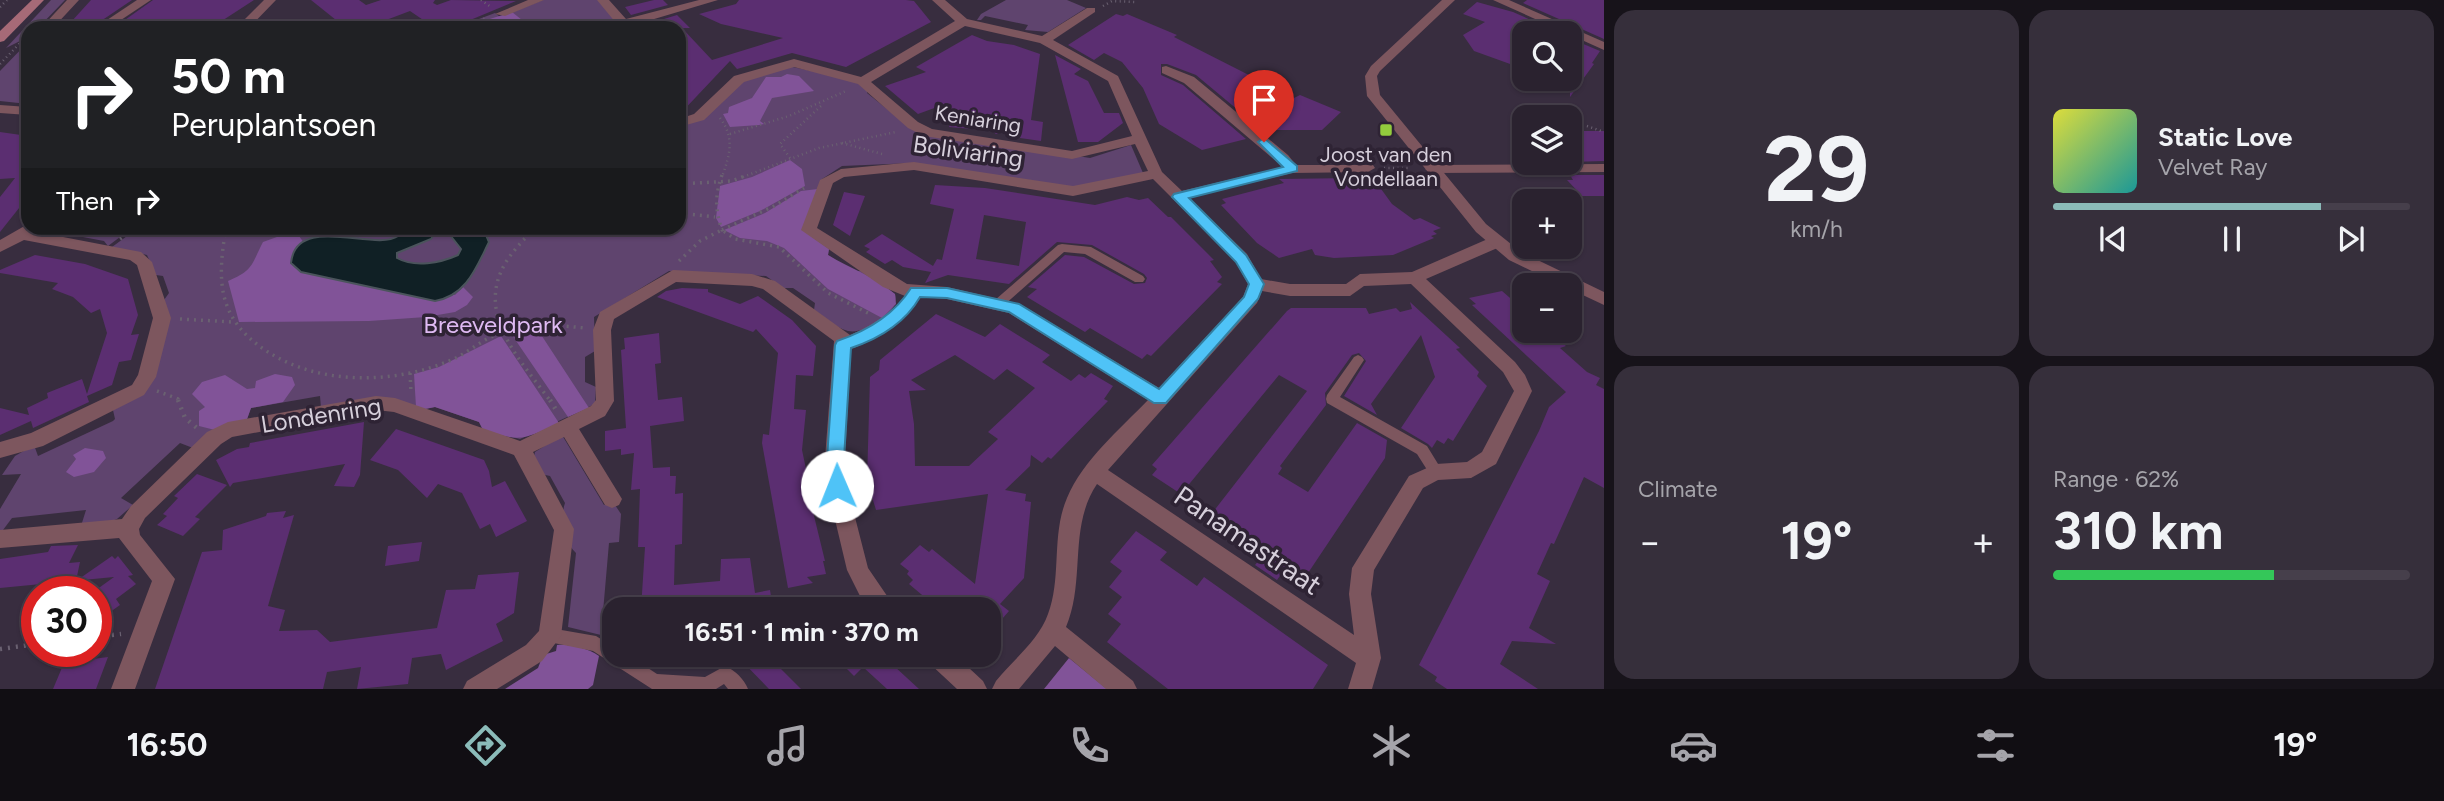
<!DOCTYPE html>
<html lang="en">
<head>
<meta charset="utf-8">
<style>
  body { margin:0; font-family:Figtree,sans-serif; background:#362f3b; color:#f1f3f6; height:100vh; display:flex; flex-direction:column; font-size:26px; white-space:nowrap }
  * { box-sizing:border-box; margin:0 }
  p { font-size:23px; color:#a5a4aa }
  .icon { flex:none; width:38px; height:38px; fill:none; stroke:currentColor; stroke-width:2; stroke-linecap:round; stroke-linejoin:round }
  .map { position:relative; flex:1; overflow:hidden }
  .side { display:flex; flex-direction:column; gap:10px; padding:10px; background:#17131a; width:840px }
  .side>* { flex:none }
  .hud { position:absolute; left:21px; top:21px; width:665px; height:214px; border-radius:21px; box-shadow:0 2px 5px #0004,0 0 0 2px #463f4b; background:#202124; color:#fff; overflow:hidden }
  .buttons { position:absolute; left:1512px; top:21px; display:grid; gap:14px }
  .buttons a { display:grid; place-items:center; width:70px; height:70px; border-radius:14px; background:#2a222f; box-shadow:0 2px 5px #0004,0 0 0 2px #463f4b; font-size:35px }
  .speed { position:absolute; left:21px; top:576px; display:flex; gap:14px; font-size:35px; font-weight:700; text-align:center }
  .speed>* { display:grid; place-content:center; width:91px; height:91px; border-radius:50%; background:#2a222f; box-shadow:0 2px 5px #0004,0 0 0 2px #463f4b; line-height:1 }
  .speed .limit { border:10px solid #d22; background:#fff; color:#111 }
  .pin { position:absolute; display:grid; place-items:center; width:60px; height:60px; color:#fff; margin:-72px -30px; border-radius:50% 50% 50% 0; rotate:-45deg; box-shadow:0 0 7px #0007 }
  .pin .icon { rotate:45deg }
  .me { position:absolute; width:77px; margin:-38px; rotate:359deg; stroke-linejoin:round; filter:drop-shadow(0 0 5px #0008) }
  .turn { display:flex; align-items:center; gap:24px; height:147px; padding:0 35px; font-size:32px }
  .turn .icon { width:91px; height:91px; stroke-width:2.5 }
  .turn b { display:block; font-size:49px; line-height:60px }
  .then { display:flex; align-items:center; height:66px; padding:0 35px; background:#0003; gap:14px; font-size:26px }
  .big { font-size:52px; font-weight:700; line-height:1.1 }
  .side .widget { flex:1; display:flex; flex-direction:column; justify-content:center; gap:10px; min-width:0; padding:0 24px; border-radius:21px; background:#362f3b }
  .side .dial { align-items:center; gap:0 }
  .dial b { font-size:91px; line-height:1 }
  .song { display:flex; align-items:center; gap:21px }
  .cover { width:84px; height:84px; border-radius:10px; background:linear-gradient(135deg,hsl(60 70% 55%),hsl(180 70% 35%)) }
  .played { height:7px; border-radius:4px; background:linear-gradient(90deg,#8bbbb9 75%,#463f4b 75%) }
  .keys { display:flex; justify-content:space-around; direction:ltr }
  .heat { display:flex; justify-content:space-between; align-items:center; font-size:38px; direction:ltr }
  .charge { height:10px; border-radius:5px; background:linear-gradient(90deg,#34c759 62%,#463f4b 0) }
  .side .tiles { flex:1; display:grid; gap:10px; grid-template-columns:repeat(2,1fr) }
  .trip { position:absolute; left:602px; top:597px; width:399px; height:70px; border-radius:21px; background:#2a222f; box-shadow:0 2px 5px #0004,0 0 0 2px #463f4b; font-weight:700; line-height:70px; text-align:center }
  .tabs { display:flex; height:112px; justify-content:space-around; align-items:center; background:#110e13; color:#a5a4aa }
  .tabs .icon { width:49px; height:49px }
  .tabs .on { color:#8bbbb9 }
  .tabs b { font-size:32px; color:#f1f3f6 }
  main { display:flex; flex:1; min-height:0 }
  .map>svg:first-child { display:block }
  .green { fill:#5f446e }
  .forest { fill:#815398 }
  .water { fill:#102025; stroke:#4b545c; stroke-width:2 }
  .building { fill:#5b2e71; fill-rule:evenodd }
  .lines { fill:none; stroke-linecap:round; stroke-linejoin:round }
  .path-far2 { stroke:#6a6171; stroke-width:2.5; stroke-dasharray:1 3.5; stroke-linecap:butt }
  .path-far1 { stroke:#6a6171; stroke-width:3.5; stroke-dasharray:2 5; stroke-linecap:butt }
  .path { stroke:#6a6171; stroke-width:4.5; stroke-dasharray:2 6; stroke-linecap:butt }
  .service { fill:#7d565e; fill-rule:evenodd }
  .minor { fill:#7d565e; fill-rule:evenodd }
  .tertiary { fill:#7d565e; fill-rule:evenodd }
  .secondary { fill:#a66a77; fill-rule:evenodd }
  .route { fill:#4fc3f7; stroke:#337fa1; stroke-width:2 }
  .poi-dot { fill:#93cc3d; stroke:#2e2334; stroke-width:2.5 }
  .labels { text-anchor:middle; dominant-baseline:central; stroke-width:7; stroke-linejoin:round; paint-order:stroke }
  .far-street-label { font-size:21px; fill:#d6cfdb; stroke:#2e2334 }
  .far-poi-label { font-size:21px; fill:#d6cfdb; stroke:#2e2334 }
  .street-label { font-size:24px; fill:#d6cfdb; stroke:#2e2334 }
  .park-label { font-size:24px; fill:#dfbaf3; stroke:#2e2334 }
  .near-street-label { font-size:28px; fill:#d6cfdb; stroke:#2e2334 }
</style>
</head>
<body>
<main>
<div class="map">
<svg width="1604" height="689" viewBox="0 0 1604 689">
  <rect width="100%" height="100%" fill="#382d3f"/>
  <path class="green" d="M51,0H65L38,28H28V37L6,48Z
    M543,0H599L616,21L612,28H455L495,13L500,17Z
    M1006,0H1067L1086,8L1048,32L1025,30L1028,25L985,16L981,20H977L981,14Z
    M28,42V104L0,101V71Z
    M788,66L854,80L868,89L867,93L912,129L1090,158L1131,145L1143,173L1077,189L913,163L842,166L822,179L804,231L829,249L828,255L852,271H861L895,294C901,313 865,335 848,331C836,328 825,317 814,310L815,303L793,288H783L766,276L669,271L594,317L595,351L585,357V382L596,387L595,404L520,439L483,430L479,422L435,407L425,409L321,408L320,396L251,408L246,422L193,448L180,443L121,498L133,505L117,519L107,523L81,526L86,510L12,518L0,534V509L21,474L2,475L15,456L34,445L38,456L113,421L115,419L113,410L133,399L164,300L169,293L163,276L156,275L147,255L112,247L138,228H679V126L700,120L736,84Z
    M59,228H132L108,246L104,241L67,234L57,237L44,235Z
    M562,435L604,505L613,502L621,514L619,542L609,543L601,635L568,627L576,553C564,543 560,517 565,503L550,476L541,474L533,461L535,452Z"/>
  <path class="forest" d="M512,12L522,20L526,28H471L480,22Z
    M787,74L799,76L814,91L772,98L760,121L764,124L759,125L730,127L723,114L728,113L729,107L752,98L766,77H781Z
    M790,160L802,169L805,186L760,211L721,227L716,218L720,186L752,177Z
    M818,189L804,231L829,249L828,255C851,269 874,276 895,294L896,304L882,318L828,289L784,248L767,241L740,238L724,230L765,213L801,191Z
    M288,233L299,236L304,243L291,258L455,295L463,287L473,297L467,305L455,312L426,317L369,321L239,322L228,281C254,270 251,265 263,242Z
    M536,327L589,408L568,417L510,332Z
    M501,336L559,423C523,440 521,442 483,430L479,422L435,407L425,409L416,407L414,374L439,367Z
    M275,374L292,377L295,385L283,402L251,408L246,422L215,430L199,426V411L205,407L192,394L202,382L225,375L247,389L255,388L256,381Z
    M85,448L103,451L106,458L94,472L74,477L66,472L76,459L73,455Z
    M557,645C571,644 587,648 599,656L593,685L588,689H505L538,668L543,655L556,651Z
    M1069,658L1107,689H1044Z"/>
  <path class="water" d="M399,228H433L436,232L431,239L397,253V258C415,268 440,263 458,255L461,249L450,235L448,228H465L470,234L486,235L489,242C476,268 467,295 435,301L301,272L291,263C296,213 375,252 398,236Z"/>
  <path class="building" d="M91,0H132L95,25L71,22Z
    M153,0H254L214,26L156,19L140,28L115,27Z
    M311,0H359L366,5L381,0H435L433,3L437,5L451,0L516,1L451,28H443L438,24L432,26L410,11L365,28H346Z
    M654,0H663L668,5L631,15L625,7Z
    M739,0H906L914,1L931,22L846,67L792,53L737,69L730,61L679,115V28H643L641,26L677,15L690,28H682L712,60L783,38L721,24L699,14L736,4Z
    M1527,0H1604V39L1523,3Z
    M1477,2L1513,12L1560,33H1524V69L1474,51L1463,35L1485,22L1463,14Z
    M1116,14L1123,16L1127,14L1177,35L1174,37L1294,98L1300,95L1341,112L1322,130H1262L1196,75L1167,64H1161V75L1183,85L1246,139L1202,150L1159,124L1143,88L1122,62L1104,53L1094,60L1068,45Z
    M972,35L987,41L1014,45L1040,54L1031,120L1043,122L1041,141L1020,138L1023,124L996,134L976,118L973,129L949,127L950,123L942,122L948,103L918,114L885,86L926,72L916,67Z
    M1581,43L1600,51L1592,63L1594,64L1570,97V58Z
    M1055,55L1081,69L1074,74L1088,81L1104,113H1119L1123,123L1098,142H1078Z
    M1570,131H1604V161L1570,162Z
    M0,132L28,136V189L20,198H27L0,232V197L15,178L0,179Z
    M1570,175H1604V196H1582L1567,180H1573Z
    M1354,178L1376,182L1392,204L1414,220L1420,218L1441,228L1433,231L1437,234L1431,236L1434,238L1393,255L1334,258L1315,255L1312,249L1279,258L1257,243L1221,205L1226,203L1222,199L1284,183L1279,179Z
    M935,185L985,188L1095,205L1127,197L1139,200L1148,198L1168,217H1171L1214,260L1210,261L1222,277L1217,282L1222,284L1151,356L1147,354L1142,359L1090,328L1085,332L1027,297L1037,289L1028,287L1065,255L1084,257L1134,284L1145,283L1147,278L1144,274L1092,245L1057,242L1009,284L948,275L925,283L931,272L903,267L892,260L885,264L866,252L870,249L864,246L882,234L933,266L937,259L942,260L954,209L930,204ZM984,215L1026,222L1019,266L976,259Z
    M844,192L865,196L850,236L833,225Z
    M35,255L85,264L128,279L138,315L131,335L139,334L131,360L119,362L112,385L87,396L89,402L33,428L31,421L0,435V408L29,415L27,408L48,398L47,393L82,379L87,394L107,333L100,309L91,313L73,297L52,289L58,283L0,273V270Z
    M682,288L708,289V292L740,304L758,296L792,320L816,346L813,376L796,375L794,409L806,410L802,450L809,483H806L825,561H823L826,574L807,577L813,583L788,588L762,443L763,434L769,435L778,353L756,329L753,332L657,297L666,291Z
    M1502,291L1524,310V331H1548L1566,346L1560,348L1587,372L1600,378L1596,385L1604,389V488L1584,477L1554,544L1551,543L1537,574L1550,581L1529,628L1556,644L1512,641L1500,664L1538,689H1447L1435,681L1437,677L1419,665L1539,431L1549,407L1566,392L1472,305L1476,304L1469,298Z
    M1410,302L1460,348L1456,349L1479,372L1477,376L1487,386L1453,441L1448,438L1444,444L1437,440L1432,448L1428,444L1401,428L1435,377L1421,335L1371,404L1377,415L1344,396L1366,361L1359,353L1352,355L1325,393L1326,405L1280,466L1282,468L1278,474L1308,492L1357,423L1387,440L1385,458L1306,576L1300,572L1293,581L1282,573L1277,580L1255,565L1260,559L1206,521L1307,391L1279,375L1181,494L1152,475L1157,469L1152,465L1287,311L1291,308H1366L1369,314L1396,308L1400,312L1412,309Z
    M936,314L985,337L1000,324L1050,355L1042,362L1071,381L1079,374L1085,378L1091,373L1113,386L1104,399L1108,401L1051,459L1048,457L1042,463L1031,455L1030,466L1005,490L1026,494L1025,501L1031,502L1024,578L1000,604L1009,611L989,634V609H948L939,601L934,605L909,584L913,580L907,574L909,571L900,564L920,545L929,552L932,549L975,584L988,494L876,510L867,481L870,377L879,370L880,360ZM955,355L994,380L1007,369L1035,388L988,432L998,439L969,466H915L914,424L909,391L926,390L911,380Z
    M659,333L661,363L655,364L658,400L682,397L684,421L650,426L653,468L670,467V476H676L675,494L683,493L682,544L675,545L674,585L720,581L721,559L750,558L755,593L770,590L773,609H716L715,600L690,601V609H641L645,547H638L640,489L631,490L634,453L621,455V449L605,451V431L626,428L621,350L625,349L624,338Z
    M364,422L360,475L354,487L334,486L345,464L233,483L230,487L216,460L237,449L249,447L250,443Z
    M396,429L484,460L489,471L492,487L505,481L527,521L496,537L490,524L480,529L462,493L438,484L427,498L398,470L370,460Z
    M197,474L227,485L195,517L200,519L183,536L157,525L167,516L163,514L178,498L174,496Z
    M286,511L283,518L294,515L268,606L285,610L279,631L317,630L330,642L437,628L446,590L475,589L478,575L519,572L514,613L496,624L503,641L446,670L441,654L412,658L408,684L357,689L361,667L327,672L323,689H155L202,552L222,550L223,530L266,516L267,513Z
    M1136,531L1167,552L1160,560L1197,586L1204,577L1328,665L1313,689H1168L1107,642L1121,624L1108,614L1122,597L1109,587L1122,571L1110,562Z
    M422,542L419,561L385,566L388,546Z
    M78,545L69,563L80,562L76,581L112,556L115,559L118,556L133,575L128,576L136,584L116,599L120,605L96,622V590L114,577L0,588V559L48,552L51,546Z
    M69,651H96L93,659L108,657L96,689H53Z
    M735,654H766L801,689H769Z
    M832,654H881L919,689H887L863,667L854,676Z"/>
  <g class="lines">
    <path class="path-far2" d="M481,0L491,7
      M1103,6L1112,1L1135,2
      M0,7L7,0
      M524,20L529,28
      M468,28L487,17
      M0,64L21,42L28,39
      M1559,117H1563
      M720,118C735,138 730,154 722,177
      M1570,120L1604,132
      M730,134L789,116L846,91
      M842,143L882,154
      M790,158L780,144L822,105
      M1384,168H1411
      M743,177L819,148L896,132"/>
    <path class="path-far1" d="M722,175C715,195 715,210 722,230L774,206L804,188
      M679,184L732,181L747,175
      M679,213L715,217
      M226,228C217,280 217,318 265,350C317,385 391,385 449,361C462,356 473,347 485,340C516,324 550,324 584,328
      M534,228C525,239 514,249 506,262C474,315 521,360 551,402
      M120,239L136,228
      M679,261L700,241L722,230L735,239L779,247L828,293L870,314
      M180,319L233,322
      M410,373L411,392
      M157,391L178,399L179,402"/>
    <path class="path" d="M178,400L185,418L197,428
      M550,400L558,413
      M96,637L121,634
      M0,649L37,644"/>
    <path class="service" d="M1062,244L1091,247L1143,276L1145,279L1143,282H1135L1085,254L1064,252L1003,306H995L993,303L995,300L1058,245Z
      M1358,355L1362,357L1364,360L1340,397L1427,446L1443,472L1441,476L1436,478L1431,476L1417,454L1327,403L1326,399L1327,395L1354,357Z
      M550,628L596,636L614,647V654H627L657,674L705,677L725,666C735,670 744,679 748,689H728L724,684L716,689H652L593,651L544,641L542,636L544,631Z"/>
    <path class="minor" d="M67,0H79L53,28H41Z
      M137,0H151L109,28H95Z
      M264,0H276L249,28H236Z
      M528,0H544L505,16L495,14Z
      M597,0H609L626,19L699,0H718L624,28H611L616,23Z
      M932,0H945L967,19L1042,36L1087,8H1095V12L1053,40L1118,76L1162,172L1182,191L1283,167L1184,83L1162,73V67L1166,66L1194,77L1288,155L1296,165H1373L1375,168L1368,172L1292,173L1189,198L1247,254L1261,279L1290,284H1346L1360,274L1412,272L1490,238H1502L1504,242L1502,246L1426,279L1515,362L1525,375L1532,391L1496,464L1471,478L1438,480L1423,488L1374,570L1371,594L1381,658L1372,689H1348L1356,663L1097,484C1068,527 1086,580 1066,627L1133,681L1137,689H1106L1055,646L1019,689H992L996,681C1013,660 1039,640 1048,614C1062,577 1051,535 1067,498C1083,460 1120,429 1148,400L1009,313L947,299L921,297C904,322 880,338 851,349L845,458L847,486L868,568L896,609H871L860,596L847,570L827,486L825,458L834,341L763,289L752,286L676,282L614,319L611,330L614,401L605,416L579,429L622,499L619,505L612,508L605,505L564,437L533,452L574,529L561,636L542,661L497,689H463L467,681L526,645L539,631L554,530L514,455L394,412L376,410L232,437L221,444L145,518L139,529L140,535L175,579L135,689H111L152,581L119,538L0,548V530L122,519L131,506L207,432L228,422L376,396L395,398L520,441L591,406L596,400L593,330L600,312L673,270L752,274L775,281L850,335C871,326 890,314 905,296L883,287L801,230L820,180L841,169L914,162L1073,186L1148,171L1135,144L1072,159L924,136L908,128L858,84L794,67L744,82L704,120L679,127V119L694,114L734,76L794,59L861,77L955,21ZM965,26L1040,43L1108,81L1132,136L1072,151L932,129L918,122L871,82ZM914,170L1073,196L1153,179L1235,261L1248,284L1243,297L1159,388L1020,304L947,287L907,284L817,228L833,183L844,177ZM1411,284L1503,372L1514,391L1482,452L1467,462L1436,464L1409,476L1352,568L1349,594L1354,635L1108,470L1257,303L1262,291L1290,296H1350L1364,286Z
      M0,105L28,107V115L0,113Z
      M1604,164V172L1432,173L1425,169L1432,165Z
      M28,224V228H40L37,232L141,252L152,262L171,318L156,377L144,395L43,446L0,458V442L31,433L132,385L138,375L153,318L137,265L130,260L24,240L0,252V240Z
      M925,654H954L983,681L987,689H957L928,662Z"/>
    <path class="tertiary" d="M1442,0H1455L1380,71L1377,76L1380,95L1486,224L1521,252L1604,292V305L1570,289V285H1561L1509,260L1476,232L1367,96L1365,76L1371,66Z
      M1493,0H1509L1604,42V50Z"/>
    <path class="secondary" d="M32,0H44L4,41L0,42V31Z"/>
  </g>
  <path class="route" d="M1264,138L1297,166V171L1189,198L1246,255L1264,284L1258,299L1166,403H1154L1009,312L947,298L920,297C905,323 878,339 851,348L844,458L846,486L843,491L837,494L830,491L827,458L835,345L837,341C867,331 894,315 911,288H947L1019,304L1159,389L1244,297L1249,284L1236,262L1172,197L1174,194L1283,167L1258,142Z"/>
  <rect class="poi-dot" x="1379" y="123" width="14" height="14" rx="3.5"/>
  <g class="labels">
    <g class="far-street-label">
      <text transform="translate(978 119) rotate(9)">Keniaring</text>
    </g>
    <g class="far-poi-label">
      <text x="1386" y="154">Joost van den<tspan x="1386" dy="24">Vondellaan</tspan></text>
    </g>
    <g class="street-label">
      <text transform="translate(968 151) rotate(8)">Boliviaring</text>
      <text transform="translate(321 415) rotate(-9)">Londenring</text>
    </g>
    <g class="park-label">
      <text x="493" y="324">Breeveldpark</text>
    </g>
    <g class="near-street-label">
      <text transform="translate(1248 540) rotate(34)">Panamastraat</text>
    </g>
  </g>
</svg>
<div class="buttons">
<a><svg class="icon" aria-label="search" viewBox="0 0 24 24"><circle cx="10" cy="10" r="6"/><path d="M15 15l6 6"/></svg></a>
<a><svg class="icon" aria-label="layers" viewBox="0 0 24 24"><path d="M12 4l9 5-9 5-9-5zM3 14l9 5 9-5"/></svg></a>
<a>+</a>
<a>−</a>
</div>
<div class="speed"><div class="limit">30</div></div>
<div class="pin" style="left:1264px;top:142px;background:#d93025"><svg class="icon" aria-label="arrive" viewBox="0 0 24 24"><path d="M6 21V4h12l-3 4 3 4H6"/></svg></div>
<svg class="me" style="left:837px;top:486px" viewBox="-20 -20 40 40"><circle r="19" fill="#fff"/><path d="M0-13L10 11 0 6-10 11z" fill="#4fc3f7"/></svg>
<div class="trip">16:51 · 1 min · 370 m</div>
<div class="hud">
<div class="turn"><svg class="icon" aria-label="right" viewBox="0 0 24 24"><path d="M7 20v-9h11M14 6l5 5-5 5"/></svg><div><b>50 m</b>Peruplantsoen</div></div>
<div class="then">Then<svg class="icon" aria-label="right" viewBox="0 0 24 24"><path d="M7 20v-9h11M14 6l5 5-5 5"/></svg></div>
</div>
</div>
<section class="side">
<div class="tiles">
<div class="widget dial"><b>29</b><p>km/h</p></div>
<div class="widget">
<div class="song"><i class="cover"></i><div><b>Static Love</b><p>Velvet Ray</p></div></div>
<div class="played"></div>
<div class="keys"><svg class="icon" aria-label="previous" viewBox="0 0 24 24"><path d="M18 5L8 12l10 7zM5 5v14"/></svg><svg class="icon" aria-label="pause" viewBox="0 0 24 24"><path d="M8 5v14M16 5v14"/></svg><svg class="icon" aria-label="next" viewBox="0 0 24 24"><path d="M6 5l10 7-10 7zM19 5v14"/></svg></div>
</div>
<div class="widget"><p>Climate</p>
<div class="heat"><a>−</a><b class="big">19°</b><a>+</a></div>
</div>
<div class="widget"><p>Range · 62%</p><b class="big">310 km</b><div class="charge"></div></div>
</div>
</section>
</main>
<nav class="tabs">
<b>16:50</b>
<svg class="icon on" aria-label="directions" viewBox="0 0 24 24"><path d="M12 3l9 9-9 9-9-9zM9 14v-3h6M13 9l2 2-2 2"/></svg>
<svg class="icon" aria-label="music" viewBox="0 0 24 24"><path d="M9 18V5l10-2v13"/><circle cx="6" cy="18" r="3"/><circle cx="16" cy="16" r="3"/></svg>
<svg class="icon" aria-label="phone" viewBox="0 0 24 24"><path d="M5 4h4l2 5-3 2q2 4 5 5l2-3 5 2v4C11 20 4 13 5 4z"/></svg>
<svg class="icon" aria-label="climate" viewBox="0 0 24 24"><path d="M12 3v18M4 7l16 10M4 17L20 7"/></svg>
<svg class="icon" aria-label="car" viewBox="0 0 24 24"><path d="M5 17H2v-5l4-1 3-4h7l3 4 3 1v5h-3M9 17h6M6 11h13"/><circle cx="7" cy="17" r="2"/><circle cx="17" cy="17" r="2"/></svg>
<svg class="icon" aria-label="filters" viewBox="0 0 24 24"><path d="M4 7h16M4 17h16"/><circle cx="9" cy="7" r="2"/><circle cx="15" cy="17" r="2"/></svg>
<b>19°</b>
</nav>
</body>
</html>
